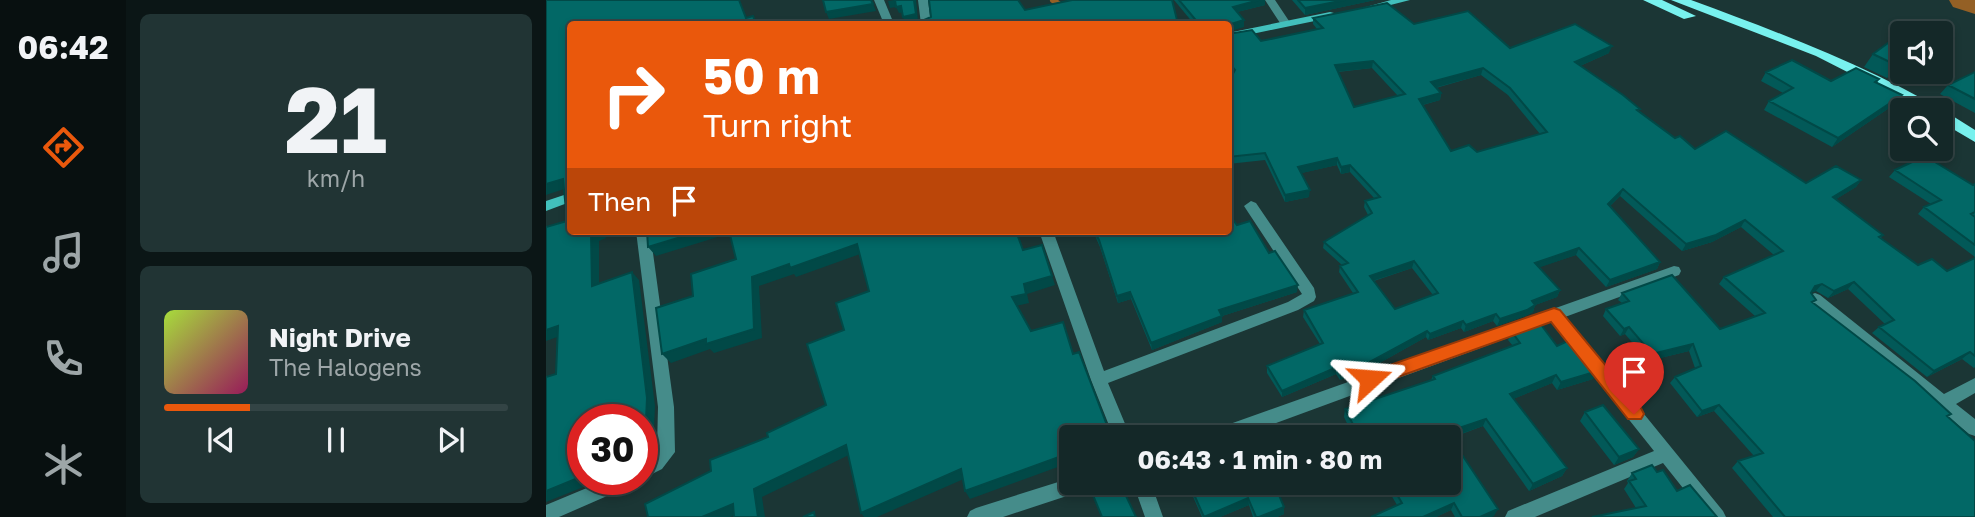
<!DOCTYPE html>
<html lang="en">
<head>
<meta charset="utf-8">
<style>
  body { margin:0; font-family:"Golos Text",sans-serif; background:#213434; color:#f1f3f6; height:100vh; display:flex; flex-direction:column; font-size:26px; white-space:nowrap }
  * { box-sizing:border-box; margin:0 }
  p { font-size:23px; color:#9da6a8 }
  .icon { flex:none; width:38px; height:38px; fill:none; stroke:currentColor; stroke-width:2; stroke-linecap:round; stroke-linejoin:round }
  .map { position:relative; flex:1; overflow:hidden }
  .drawer { display:flex; flex-direction:column; gap:14px; padding:14px; background:#0b1616; width:420px }
  .drawer>* { flex:none }
  .top-card { position:absolute; left:21px; top:21px; width:665px; height:214px; border-radius:7px; box-shadow:0 4px 10px #0003,0 0 0 2px #334445; background:#ea580c; color:#fff; overflow:hidden }
  .fabs { position:absolute; left:1344px; top:21px; display:grid; gap:14px }
  .fabs a { display:grid; place-items:center; width:63px; height:63px; border-radius:7px; background:#142828; box-shadow:0 4px 10px #0003,0 0 0 2px #334445; font-size:35px }
  .speed { position:absolute; left:21px; top:404px; display:flex; gap:14px; font-size:35px; font-weight:700; text-align:center }
  .speed>* { display:grid; place-content:center; width:91px; height:91px; border-radius:50%; background:#142828; box-shadow:0 4px 10px #0003,0 0 0 2px #334445; line-height:1 }
  .speed .limit { border:10px solid #d22; background:#fff; color:#111 }
  .pin { position:absolute; display:grid; place-items:center; width:60px; height:60px; color:#fff; margin:-72px -30px; border-radius:50% 50% 50% 0; rotate:-45deg; box-shadow:0 0 7px #0007 }
  .pin .icon { rotate:45deg }
  .me { position:absolute; width:77px; margin:-38px; rotate:71deg; stroke-linejoin:round; filter:drop-shadow(0 0 5px #0008) }
  .turn { display:flex; align-items:center; gap:24px; height:147px; padding:0 21px; font-size:32px }
  .turn .icon { width:91px; height:91px; stroke-width:2.5 }
  .turn b { display:block; font-size:49px; line-height:60px }
  .then { display:flex; align-items:center; height:66px; padding:0 21px; background:#0003; gap:14px; font-size:26px }
  .drawer .tile { flex:1; display:flex; flex-direction:column; justify-content:center; gap:10px; min-width:0; padding:0 24px; border-radius:10px; background:#213434 }
  .drawer .dial { align-items:center; gap:0 }
  .dial b { font-size:91px; line-height:1 }
  .song { display:flex; align-items:center; gap:21px }
  .cover { width:84px; height:84px; border-radius:10px; background:linear-gradient(135deg,hsl(80 70% 55%),hsl(330 70% 35%)) }
  .played { height:7px; border-radius:4px; background:linear-gradient(90deg,#ea580c 25%,#334445 25%) }
  .keys { display:flex; justify-content:space-around; direction:ltr }
  .trip { position:absolute; left:513px; top:425px; width:402px; height:70px; border-radius:7px; background:#142828; box-shadow:0 4px 10px #0003,0 0 0 2px #334445; font-weight:700; line-height:70px; text-align:center }
  main { display:flex; flex:1; min-height:0 }
  .tab-bar { display:flex; flex-direction:column; width:126px; justify-content:space-around; align-items:center; background:#081010; color:#9da6a8 }
  .tab-bar .icon { width:49px; height:49px }
  .tab-bar .on { color:#ea580c }
  .tab-bar b { font-size:32px; color:#f1f3f6 }
  .map>svg:first-child { display:block }
  .lines { fill:none; stroke-linecap:round; stroke-linejoin:round }
  .stream { stroke:#946025; stroke-width:6 }
  .river { fill:#946025; fill-rule:evenodd }
  .service { fill:#458c8a; fill-rule:evenodd }
  .minor { fill:#458c8a; fill-rule:evenodd }
  .secondary { fill:#42c0bc; fill-rule:evenodd }
  .trunk { fill:#78f1ee; fill-rule:evenodd }
  .wall { fill:#025958; fill-rule:evenodd }
  .shaded-wall { fill:#014947 }
  .building { fill:#026866; stroke:#014947; stroke-width:2; fill-rule:evenodd }
  .route { fill:#ea580c; stroke:#983908; stroke-width:2 }
</style>
</head>
<body>
<main>
<nav class="tab-bar">
<b>06:42</b>
<svg class="icon on" aria-label="directions" viewBox="0 0 24 24"><path d="M12 3l9 9-9 9-9-9zM9 14v-3h6M13 9l2 2-2 2"/></svg>
<svg class="icon" aria-label="music" viewBox="0 0 24 24"><path d="M9 18V5l10-2v13"/><circle cx="6" cy="18" r="3"/><circle cx="16" cy="16" r="3"/></svg>
<svg class="icon" aria-label="phone" viewBox="0 0 24 24"><path d="M5 4h4l2 5-3 2q2 4 5 5l2-3 5 2v4C11 20 4 13 5 4z"/></svg>
<svg class="icon" aria-label="climate" viewBox="0 0 24 24"><path d="M12 3v18M4 7l16 10M4 17L20 7"/></svg>
</nav>
<section class="drawer">
<div class="tile dial"><b>21</b><p>km/h</p></div>
<div class="tile">
<div class="song"><i class="cover"></i><div><b>Night Drive</b><p>The Halogens</p></div></div>
<div class="played"></div>
<div class="keys"><svg class="icon" aria-label="previous" viewBox="0 0 24 24"><path d="M18 5L8 12l10 7zM5 5v14"/></svg><svg class="icon" aria-label="pause" viewBox="0 0 24 24"><path d="M8 5v14M16 5v14"/></svg><svg class="icon" aria-label="next" viewBox="0 0 24 24"><path d="M6 5l10 7-10 7zM19 5v14"/></svg></div>
</div>
</section>
<div class="map">
<svg width="1429" height="517" viewBox="0 0 1429 517">
  <rect width="100%" height="100%" fill="#1b3635"/>
  <g class="lines">
    <path class="stream" d="M507,0L518,8"/>
    <path class="river" d="M1403,0H1429V14L1407,7Z"/>
    <path class="service" d="M328,0H338L348,24H338Z"/>
    <path class="minor" d="M372,0H382L385,24H375Z
      M719,0H729L745,24L744,26H736Z
      M705,201L710,203L768,288L770,297L768,301L752,310L562,383L585,438H568L545,380L493,231H507L558,371L742,302L756,294L698,206Z
      M90,231H104L128,407L129,452L116,469L96,479V462L111,449L112,407Z
      M1128,266L1133,267L1135,271L1133,275L1019,317L1177,511L1180,517H1160L1117,463L989,517H959L962,511L1108,451L1005,322L689,438H659L661,433L667,430Z
      M1269,293L1274,295L1398,394L1429,378V393L1410,404L1429,419V436L1423,434L1264,303L1262,299L1264,295Z
      M525,478V483H545L542,489L536,491L457,517H421L424,511L430,508Z
      M60,480H87L84,486L13,517H0V505Z
      M587,483H605L617,517H599Z"/>
    <path class="secondary" d="M845,0H864L825,10L820,7Z
      M784,12L788,13V17L682,39V33Z
      M24,193V202L0,211V201Z"/>
    <path class="trunk" d="M1097,0H1116L1150,16L1138,19Z
      M1125,0H1145C1245,37 1339,72 1429,130V142L1395,122V110H1376L1270,56Z"/>
  </g>
  <path class="wall" d="M628,0H719V5L691,12L698,27L682,24H648Z
    M746,0H829L759,15Z
    M767,18L868,24L964,48L1063,53L1034,66L1129,138L1149,149L1260,183L1315,180L1310,187L1290,199L1337,235L1335,238L1372,265L1401,271L1429,258V367L1428,368L1416,359L1381,377L1326,333L1333,327L1339,324L1302,289L1282,298L1270,291L1266,292L1265,293L1267,303L1405,414L1402,416L1429,517H1227L1186,468L1192,461L1208,456L1168,411L1151,417L1124,383L1129,377L1149,368L1143,351L1102,361L1079,334L1074,336L1057,316L1060,309L1076,303L1072,300L1076,293L1174,329L1209,316L1173,284L1178,277L1228,255L1195,227L1166,242L1136,251L1074,196L1064,206L1114,262L1111,269L1060,287L1030,255L993,267L1014,290L1011,297L989,305L987,312L979,316L951,326L947,321L918,332L915,328L882,340L880,337L821,370L794,380L790,374L736,397L721,373V366L774,344L757,317L758,310L807,293L793,272L794,266L796,265L777,248L778,242L822,215L818,207L819,201L828,198L804,172L795,174L791,165L755,173L763,197L739,202L719,160L682,164V83L687,74L682,69V34L715,41L771,29L767,24ZM826,68L852,96L808,107L792,72ZM935,75L962,95L994,134L931,152L905,151L877,105L894,100L895,93L890,88ZM866,268L887,295L849,309L828,281Z
    M1327,54L1356,66L1341,78L1318,67Z
    M1220,72L1285,81L1333,79L1331,83L1349,104L1286,147L1218,110L1223,101L1237,93L1215,81Z
    M1429,72V113L1394,94L1402,85Z
    M1349,170L1427,185L1429,184V257L1372,214L1378,207L1385,204L1343,177Z
    M691,225L723,253L751,292L676,316V322L606,350L585,299L572,303L554,247L547,231H682Z
    M966,332L1011,346L1047,379L1011,390L1006,383L967,399L1021,468L1016,476L983,491L937,426L905,438L948,516L909,517L905,510L890,517H825L851,505L838,483H903V438H808L798,417L799,409L885,380L887,376L967,346L962,340Z
    M1039,412L1093,449L1087,457L1068,465L1034,421Z
    M1111,472L1131,491L1171,517L1090,508L1078,489L1082,483L1081,481L1086,473Z
    M641,483H728L738,514L731,517H707L703,505L674,517H656Z"/>
  <path class="shaded-wall" d="M349,0L355,6L358,12L353,13L350,7L344,8L342,1Z
    M368,0H370L372,21L359,23L357,17Z
    M713,0H719V5L687,13V7Z
    M799,0H829L759,15V8Z
    M327,4L330,11L283,19L280,12Z
    M631,20L632,24H619Z
    M698,20V27L682,32V25Z
    M1066,46L1063,53L1027,69L1029,62Z
    M1356,60V66L1341,78L1350,65Z
    M827,61L826,68L788,72L789,65Z
    M937,68L935,75L884,89L885,82Z
    M895,93L894,100L872,106L873,99Z
    M1356,95L1349,104L1286,147L1292,138Z
    M791,158V165L752,174V167Z
    M804,165V172L795,174V167Z
    M17,179L24,187L0,195V184Z
    M1315,180L1310,187L1282,204L1287,197Z
    M1077,189L1074,196L1059,211L1062,204Z
    M764,190L763,197L739,202V195Z
    M1199,220L1195,227L1166,242L1136,251L1140,244Z
    M50,231H59L60,238L53,241V295L46,286L45,233Z
    M155,231H187L188,232L110,256L102,247Z
    M311,244L317,253L250,277L248,274L213,286L216,338L168,353L164,349L125,363L116,354L206,277L243,264Z
    M1033,248L1030,255L986,270L989,263Z
    M868,261L866,268L823,282L824,276Z
    M1114,262L1111,269L1060,287L1064,280Z
    M86,272L93,280L109,406L107,449L96,461V444Z
    M506,276L509,285L481,294L483,303L470,306L466,297L478,284Z
    M1308,282L1302,289L1282,298L1288,291Z
    M1276,284L1270,291L1263,293L1269,286Z
    M752,285L751,292L676,316V322L606,350L605,343L673,310Z
    M1014,290L1011,297L989,305L987,312L979,316L951,326L954,319L986,301Z
    M584,292L585,299L572,303L571,296Z
    M950,314L947,321L918,332L920,325Z
    M917,321L915,328L882,340L884,334Z
    M12,326L20,334L0,341V330Z
    M1083,327L1079,334L1074,336L1078,329Z
    M881,331L880,337L821,370L794,380V374Z
    M1147,344L1143,351L1102,361L1106,354Z
    M1424,352L1416,359L1381,377L1388,371Z
    M791,367L790,374L736,397V391Z
    M1052,371L1047,379L1011,390L1015,382Z
    M1010,375L1006,383L960,402L964,394Z
    M1173,405L1168,411L1151,417L1156,411Z
    M940,419L937,426L903,438L901,432Z
    M562,428L565,437L558,438L557,431Z
    M300,445L307,453L216,497L219,517H212L208,489Z
    M1093,449L1087,457L1068,465L1073,457Z
    M518,455L525,461V470L522,471L520,464L424,499L419,491Z
    M1021,468L1016,476L983,491L987,484Z
    M415,469L420,478L331,517H318L315,513Z
    M37,476V480H55L0,502V491Z
    M702,498L703,505L674,517H658Z
    M908,503L905,510L890,517H877Z
    M187,504L196,512L184,517H156Z
    M738,507V514L731,517H713Z
    M952,509L948,516L946,517H934Z"/>
  <path class="building" d="M0,0H193L200,18L207,16L210,24H24V231H50L45,233L46,286L86,272L101,398L99,442L96,444V420H37V476L0,491V377L10,374L12,326L0,330V227L21,221L17,179L0,184Z
    M277,0H325L327,4L280,12Z
    M349,0H368L370,14L357,17L355,6L350,7Z
    M383,0H472L479,10L526,0H626L631,20L619,24H380L378,20L385,17Z
    M633,0H713L687,7L698,20L682,25L653,24Z
    M752,0H799L759,8Z
    M841,3L868,24L922,11L964,48L1029,24L1066,46L1029,62L1077,95L1094,109L1091,110L1129,138L1134,136L1149,149L1180,131L1260,183L1290,166L1315,180L1287,197L1337,235L1333,237L1372,265L1386,259L1401,271L1429,258V356L1424,352L1388,371L1333,327L1348,320L1308,282L1288,291L1276,284L1269,286L1265,293L1270,300L1266,302L1369,381L1405,414L1401,416L1429,441V517H1239L1192,461L1217,453L1173,405L1156,411L1129,377L1155,366L1147,344L1106,354L1083,327L1078,329L1060,309L1083,301L1076,293L1126,275L1174,329L1219,313L1178,277L1237,251L1199,220L1170,235L1140,244L1077,189L1062,204L1114,262L1064,280L1033,248L989,263L1014,290L986,301L989,305L981,310L954,319L950,314L920,325L917,321L884,334L881,331L822,363L794,374L791,367L736,391L721,366L777,343L758,310L812,292L794,266L802,263L778,242L826,213L819,201L834,197L804,165L795,167L791,158L752,167L764,190L739,195L719,153L682,157V83L689,70L682,62V34L706,30L715,41L777,28L767,18ZM827,61L859,94L808,107L789,65ZM937,68L964,88L1001,132L931,152L923,145L905,151L873,99L895,93L885,82ZM868,261L892,293L849,309L824,276Z
    M1353,35L1356,37V60L1350,65L1327,54Z
    M1246,60L1285,81L1310,68L1333,79L1329,82L1356,95L1292,138L1223,101L1247,88L1220,72Z
    M1429,72V99L1402,85Z
    M1379,156L1427,185L1429,184V212L1425,214L1429,217V245L1378,207L1395,200L1349,170Z
    M682,213L691,225L704,221L723,253L729,251L752,285L673,310L676,316L605,343L584,292L571,296L553,240L548,231H682Z
    M101,231H155L102,247Z
    M183,231H333L334,233L343,231H470L477,250L496,245L506,276L478,284L480,294L466,297L485,331L517,322L527,354L533,352L562,428L557,431L558,438H525V461L519,463L518,455L419,491L415,469L315,513L300,445L208,489L212,517H188L187,504L156,517H102L99,504L165,471L164,460L222,437L221,433L280,405L261,344L298,330L290,303L323,291L311,244L244,268L243,264L206,277L208,329L160,344V339L116,354L110,308L147,296L145,274L190,259Z
    M993,322L1011,346L1026,339L1052,371L1015,382L1010,375L964,394L1021,468L987,484L940,419L901,432L952,509L934,517H916L908,503L877,517H825L856,503L844,483H903V438H814L799,409L889,379L887,376L974,343L966,332Z
    M1057,405L1093,449L1073,457L1039,412Z
    M711,432L713,438H696Z
    M1106,465L1111,472L1117,470L1131,491L1144,485L1171,517H1046L1100,506L1083,481L1090,479L1086,473Z
    M542,483H574L590,517H556Z
    M643,483H728L738,507L713,517H710L702,498L658,517Z
    M268,512L269,517H257Z"/>
  <path class="route" d="M1008,308L1014,310L1095,408L1098,414L1095,419H1082L1005,322L824,387L815,379L818,374Z"/>
</svg>
<div class="fabs">
<a><svg class="icon" aria-label="sound" viewBox="0 0 24 24"><path d="M4 9h4l5-4v14l-5-4H4zM17 9q2 3 0 6"/></svg></a>
<a><svg class="icon" aria-label="search" viewBox="0 0 24 24"><circle cx="10" cy="10" r="6"/><path d="M15 15l6 6"/></svg></a>
</div>
<div class="speed"><div class="limit">30</div></div>
<div class="pin" style="left:1088px;top:414px;background:#d93025"><svg class="icon" aria-label="arrive" viewBox="0 0 24 24"><path d="M6 21V4h12l-3 4 3 4H6"/></svg></div>
<svg class="me" style="left:824px;top:379px" viewBox="-20 -20 40 40"><path d="M0-17L14 15 0 8-14 15z" fill="#ea580c" stroke="#fff" stroke-width="4"/></svg>
<div class="trip">06:43 · 1 min · 80 m</div>
<div class="top-card">
<div class="turn"><svg class="icon" aria-label="right" viewBox="0 0 24 24"><path d="M7 20v-9h11M14 6l5 5-5 5"/></svg><div><b>50 m</b>Turn right</div></div>
<div class="then">Then<svg class="icon" aria-label="arrive" viewBox="0 0 24 24"><path d="M6 21V4h12l-3 4 3 4H6"/></svg></div>
</div>
</div>
</main>
</body>
</html>
